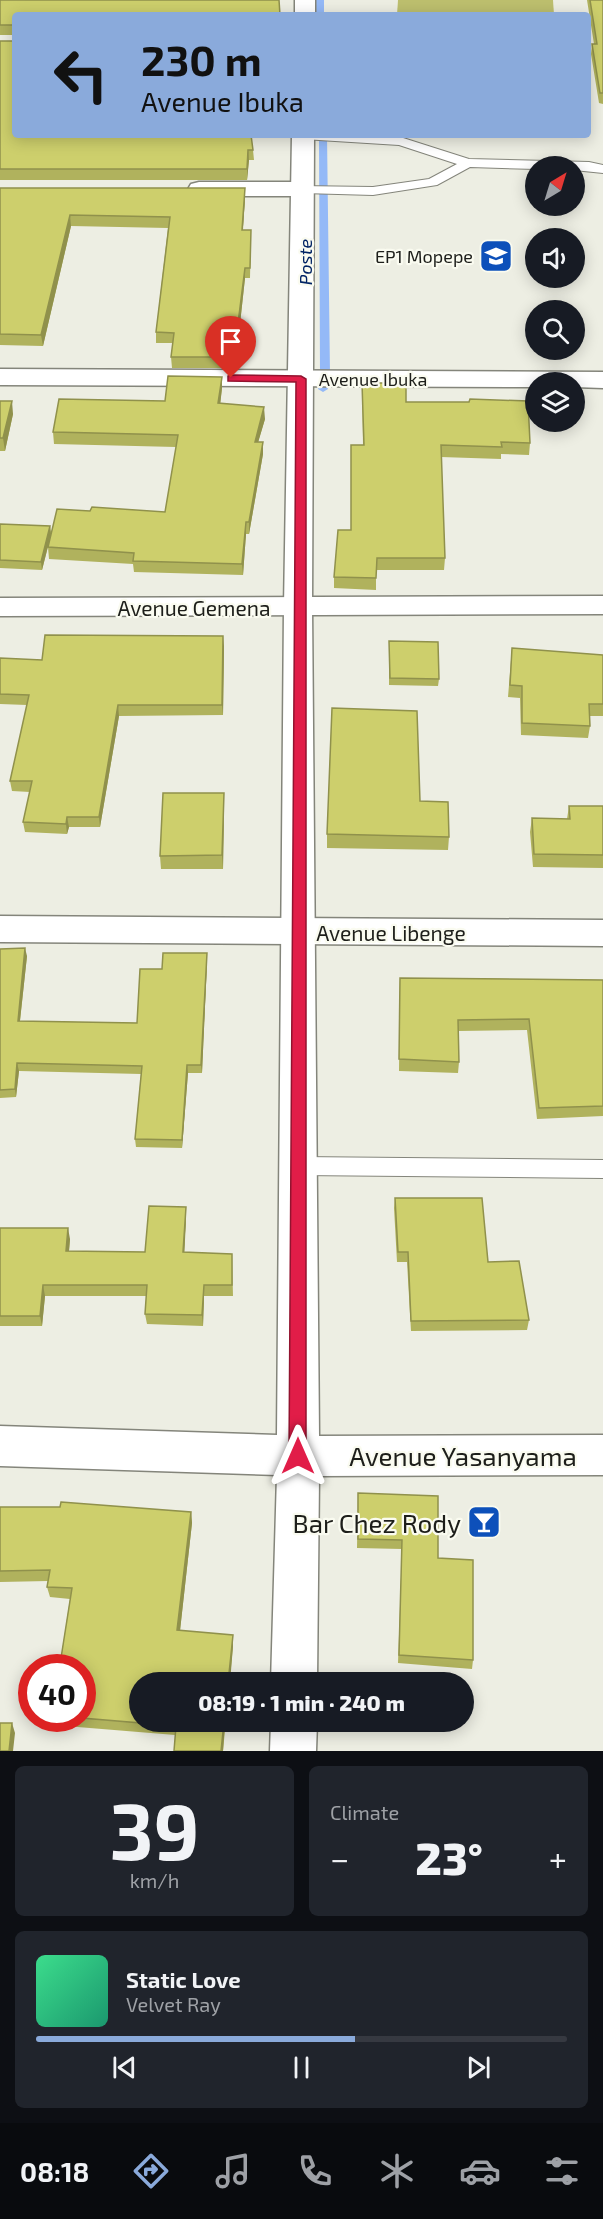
<!DOCTYPE html>
<html lang="en">
<head>
<meta charset="utf-8">
<style>
  body { margin:0; font-family:"Exo 2",sans-serif; background:#20242c; color:#f1f3f6; height:100vh; display:flex; flex-direction:column; font-size:22px; white-space:nowrap }
  * { box-sizing:border-box; margin:0 }
  p { font-size:20px; color:#9ea1a6 }
  .icon { flex:none; width:33px; height:33px; fill:none; stroke:currentColor; stroke-width:2; stroke-linecap:round; stroke-linejoin:round }
  .map { position:relative; height:1751px; overflow:hidden }
  .drawer { display:flex; flex-direction:column; gap:15px; padding:15px; background:#0d0f14; flex:1 }
  .drawer>* { flex:none }
  .guide { position:absolute; left:12px; top:12px; width:579px; height:126px; border-radius:6px; box-shadow:0 3px 15px #0003; background:#8aaadb; color:#111; overflow:hidden }
  .needle { width:39px; rotate:38deg }
  .buttons { position:absolute; left:525px; top:156px; display:grid; gap:12px }
  .buttons a { display:grid; place-items:center; width:60px; height:60px; border-radius:50%; background:#171b24; box-shadow:0 3px 15px #0003; font-size:30px }
  .speed { position:absolute; left:18px; top:1654px; display:flex; gap:12px; font-size:30px; font-weight:700; text-align:center }
  .speed>* { display:grid; place-content:center; width:78px; height:78px; border-radius:50%; background:#171b24; box-shadow:0 3px 15px #0003; line-height:1 }
  .speed .limit { border:9px solid #d22; background:#fff; color:#111 }
  .pin { position:absolute; display:grid; place-items:center; width:51px; height:51px; color:#fff; margin:-62px -26px; border-radius:50% 50% 50% 0; rotate:-45deg; box-shadow:0 0 6px #0007 }
  .pin .icon { rotate:45deg }
  .me { position:absolute; width:66px; margin:-33px; rotate:0deg; stroke-linejoin:round; filter:drop-shadow(0 0 4px #0008) }
  .turn { display:flex; align-items:center; gap:21px; height:126px; padding:0 30px; font-size:27px }
  .turn .icon { width:78px; height:78px; stroke-width:2.5 }
  .turn b { display:block; font-size:42px; line-height:51px }
  .big { font-size:45px; font-weight:800; line-height:1.1 }
  .drawer .card { flex:1; display:flex; flex-direction:column; justify-content:center; gap:9px; min-width:0; padding:0 21px; border-radius:9px; background:#20242c }
  .drawer .dial { align-items:center; gap:0 }
  .dial b { font-size:78px; line-height:1 }
  .song { display:flex; align-items:center; gap:18px }
  .cover { width:72px; height:72px; border-radius:9px; background:linear-gradient(135deg,hsl(150 70% 55%),hsl(160 70% 35%)) }
  .played { height:6px; border-radius:3px; background:linear-gradient(90deg,#8aaadb 60%,#363941 60%) }
  .keys { display:flex; justify-content:space-around; direction:ltr }
  .heat { display:flex; justify-content:space-between; align-items:center; font-size:33px; direction:ltr }
  .drawer .tiles { flex:1; display:grid; gap:15px; grid-template-columns:1fr 1fr }
  .card:last-child { grid-column:span 2 }
  .trip { position:absolute; left:129px; top:1672px; width:345px; height:60px; border-radius:30px; background:#171b24; box-shadow:0 3px 15px #0003; font-weight:800; line-height:60px; text-align:center }
  .tabs { display:flex; height:96px; justify-content:space-around; align-items:center; background:#090b0e; color:#9ea1a6 }
  .tabs .icon { width:42px; height:42px }
  .tabs .current { color:#8aaadb }
  .tabs b { font-size:27px; color:#f1f3f6 }
  .map>svg:first-child { display:block }
  .green { fill:#bdbf6e }
  .lines { fill:none; stroke-linecap:round; stroke-linejoin:round }
  .stream { fill:#94b9f7; fill-rule:evenodd }
  .service-casing { stroke:#84857b; stroke-width:2 }
  .minor-casing { stroke:#84857b; stroke-width:3 }
  .tertiary-casing { stroke:#84857b; stroke-width:3 }
  .service { fill:#fff; fill-rule:evenodd }
  .minor { fill:#fff; fill-rule:evenodd }
  .tertiary { fill:#fff; fill-rule:evenodd }
  .wall { fill:#b0b25d }
  .shaded-wall { fill:#90914c }
  .building { fill:#cdcf6c; stroke:#90914c; stroke-width:1.5 }
  .route { fill:#e11d48; stroke:#92132f; stroke-width:1.5 }
  .labels { text-anchor:middle; dominant-baseline:central; stroke-width:4.5; stroke-linejoin:round; paint-order:stroke }
  .far-poi-label { font-size:18px; fill:#1d1e1a; stroke:#fafbf0; text-anchor:end }
  .far-water-label { font-size:18px; font-style:italic; fill:#002364; stroke:#fafbf0 }
  .far-street-label { font-size:18px; fill:#1d1e1a; stroke:#fafbf0 }
  .street-label { font-size:21px; fill:#1d1e1a; stroke:#fafbf0 }
  .near-street-label { font-size:26px; fill:#1d1e1a; stroke:#fafbf0 }
  .near-poi-label { font-size:26px; fill:#1d1e1a; stroke:#fafbf0; text-anchor:end }
</style>
</head>
<body>
<div class="map">
<svg width="603" height="1751" viewBox="0 0 603 1751">
  <rect width="100%" height="100%" fill="#edeee3"/>
  <path class="green" d="M398,0H553L554,15H397Z"/>
  <g class="lines">
    <path class="stream" d="M316,0H324V15H316Z
      M319,135H327L330,374L328,389L323,392L318,389L320,374Z"/>
    <g class="service-casing">
      <path id="service" d="M297,135L400,137L469,159L589,162L603,165V173L574,170V166H536V169L470,167L437,185L373,195L303,193L298,192L296,189L298,186L373,187L429,179L457,164L399,145L303,139Z
        M299,1157L603,1160V1178L299,1175L291,1173L288,1166L291,1159Z"/>
    </g>
    <g class="minor-casing">
      <path id="minor" d="M199,182H303L311,184L314,189L311,194L303,196H199L191,194L188,189L191,184Z
        M0,369L603,372V388L574,387V382H536V387L0,385Z
        M603,596V614L0,616V598Z
        M0,916L603,920V946L0,942Z"/>
    </g>
    <g class="tertiary-casing">
      <path id="tertiary" d="M295,0H315V15H295Z
        M292,135H314L312,607L319,1436L603,1435V1475L319,1476L317,1683H271L277,1475L0,1466V1426L277,1435L284,607Z
        M271,1722H317L316,1751H270Z"/>
    </g>
    <use href="#service" class="service"/>
    <use href="#minor" class="minor"/>
    <use href="#tertiary" class="tertiary"/>
  </g>
  <path class="wall" d="M0,0L15,15V35H0Z
    M587,0H603V104L599,103L591,54L592,44H594Z
    M0,41L253,150L254,160H249L247,180H0Z
    M0,188L245,198L243,230H251L250,278H245L238,342H228L225,368H172L171,357L173,343H156V332L168,228L71,226L43,346L0,345Z
    M222,377V388L220,404L265,419L258,442H263V454L249,534H246L243,575L134,572L133,564L49,559L48,547L42,570L0,568V524L50,526L51,533L90,511L165,512L176,447L54,444L53,432L165,401Z
    M362,383L406,402L530,443L529,455L501,454V459L441,457L445,558L444,570H376V590L334,588V577L351,530L363,445Z
    M0,401L13,414L5,451H0Z
    M224,646L223,715L119,716L100,827H69L67,834L25,832L23,822L30,792L12,791L10,781L27,705L0,704V658L42,660Z
    M512,648L603,655V716H590V726L588,738L521,735L520,698L508,697Z
    M389,649L439,679L438,686L389,685Z
    M224,793V806L223,869H161L160,856Z
    M420,801L449,837L448,850L327,848V834Z
    M569,806H603V868L533,867L530,832L532,818L567,819Z
    M0,949L27,956L20,1021L137,1023L162,969L207,953V962L202,1073H188L182,1148L136,1147L135,1139L141,1074L19,1071L16,1097L0,1098Z
    M400,978L603,980V1116L537,1119L527,1030L458,1031L459,1062L458,1073L399,1071Z
    M395,1198L488,1262L529,1320L527,1330L411,1331L407,1262H397L394,1208Z
    M186,1218L184,1252L232,1254L233,1296H204L203,1326L147,1324L145,1314L147,1296H45L42,1326H0V1228L70,1239L69,1251L145,1252Z
    M358,1493L438,1558L473,1660L472,1669L398,1663L402,1549L357,1548Z
    M0,1507L191,1512L192,1523L180,1630L233,1646L223,1751L175,1735L41,1724L40,1719H82V1668L61,1658L70,1599L50,1597L47,1587L48,1581L0,1582Z"/>
  <path class="shaded-wall" d="M248,150L249,160L247,180V169Z
    M245,188V198L242,241V230Z
    M70,215L71,226L43,346L41,335Z
    M245,268V278L238,342L237,331Z
    M228,331V342L225,368L224,357Z
    M222,377V388L219,415L218,403Z
    M12,401L13,414L5,451L3,438Z
    M264,407L265,419L255,453V442Z
    M263,442V454L249,534V522Z
    M246,522V534L243,575L242,564Z
    M50,526L51,534L42,570L41,562Z
    M223,636L224,646L223,715L222,705Z
    M118,705L119,716L100,827L99,817Z
    M224,793V806L223,869L222,855Z
    M67,817L69,827L67,834L66,824Z
    M25,948L27,956L19,1029L18,1021Z
    M207,953V962L202,1073L201,1065Z
    M17,1063L19,1071L16,1097L15,1089Z
    M187,1065L188,1073L182,1148V1140Z
    M186,1207V1218L184,1262L183,1252Z
    M68,1228L70,1239L68,1262L66,1251Z
    M43,1285L45,1296L42,1326L40,1316Z
    M204,1285V1296L203,1326L202,1315Z
    M191,1512L192,1523L179,1640L177,1630Z
    M233,1635V1646L230,1683H228Z
    M224,1722H225L223,1751H221Z
    M12,1723L15,1733L13,1751H9Z"/>
  <path class="building" d="M0,0H279L280,15H15V25H0Z
    M590,0H603V93H600L592,44H597Z
    M0,41H15V135H251L253,150H248L247,169H0Z
    M0,188H245L242,230H251L250,268H245L237,331H228L224,357H171L174,333L156,332L170,217L70,215L41,335L0,334Z
    M168,376L222,377L218,403L264,407L255,442H263L249,522H246L242,564L133,561L134,553L48,547L57,509L90,511L92,507L165,512L178,435L53,432L59,399L165,401Z
    M362,383H406V402H469L470,399L528,401L530,443L501,442L502,447L441,445L445,558H377L376,578L334,577L338,530H351V445H364Z
    M0,401H12L3,438H0Z
    M0,524L50,526L41,562L0,560Z
    M45,635L223,636L222,705H118L99,817H67L66,824L23,822L32,781H10L29,695L0,694V658L42,660Z
    M389,641L438,642L439,679L390,678Z
    M512,648L603,655V704H589L590,726L522,723V686L510,685Z
    M332,708L417,711L420,801L448,802L449,837L327,834Z
    M163,793H224L222,855L160,856Z
    M569,806H603V855L534,854L532,818L570,819Z
    M25,948L18,1021L137,1023L140,969H162L163,953H207L201,1065H187L182,1140L135,1139L142,1066L17,1063L15,1089L0,1090V949Z
    M400,978L603,980V1106L539,1108L529,1019L458,1020L459,1062L399,1059Z
    M395,1198H482L488,1262L519,1261L529,1320L411,1321L408,1252H398Z
    M149,1206L186,1207L183,1252L232,1254V1285H204L202,1315L145,1314L147,1285H43L40,1316H0V1228H68L66,1251L145,1252Z
    M358,1493L438,1496V1558L473,1560V1660L399,1655L402,1540L358,1539Z
    M61,1502L191,1512L177,1630L233,1635L228,1683H140V1722H224L221,1751H174L176,1726L82,1718V1668H46L48,1657L61,1658L72,1588L47,1587L50,1570L0,1571V1507H60Z
    M0,1723H12L9,1751H0Z"/>
  <path class="route" d="M231,375L301,376L306,379V1456L304,1462L298,1464L292,1462L289,1456L296,382L228,381V376Z"/>
  <defs>
    <g id="school-square" transform="scale(1.725)"><rect x="-9" y="-9" width="18" height="18" rx="4" fill="#0d50ba" stroke="#fafbf0"/><path d="M0-5L7-2L0 1L-7-2ZM-4 1L0 2.5L4 1V4Q0 6-4 4Z" fill="#fff"/></g>
    <g id="bar-square" transform="scale(1.725)"><rect x="-9" y="-9" width="18" height="18" rx="4" fill="#0d50ba" stroke="#fafbf0"/><path d="M-6-5H6L.8 .8V4.5H3.5V6h-7V4.5H-.8V.8Z" fill="#fff"/></g>
  </defs>
  <g fill-rule="evenodd">
    <use href="#school-square" x="496" y="256"/>
    <use href="#bar-square" x="484" y="1522"/>
  </g>
  <g class="labels">
    <g class="far-poi-label">
      <text x="473" y="256">EP1 Mopepe</text>
    </g>
    <g class="far-water-label">
      <text transform="translate(305 262) rotate(-90)">Poste</text>
    </g>
    <g class="far-street-label">
      <text x="373" y="379">Avenue Ibuka</text>
    </g>
    <g class="street-label">
      <text x="194" y="607">Avenue Gemena</text>
      <text x="391" y="932">Avenue Libenge</text>
    </g>
    <g class="near-street-label">
      <text x="463" y="1455">Avenue Yasanyama</text>
    </g>
    <g class="near-poi-label">
      <text x="461" y="1522">Bar Chez Rody</text>
    </g>
  </g>
</svg>
<div class="buttons">
<a><svg class="needle" viewBox="-14 -14 28 28"><path d="M0-13l5 13h-10z" fill="#e53935"/><path d="M0 13l5-13h-10z" fill="#9ea1a6"/></svg></a>
<a><svg class="icon" aria-label="sound" viewBox="0 0 24 24"><path d="M4 9h4l5-4v14l-5-4H4zM17 9q2 3 0 6"/></svg></a>
<a><svg class="icon" aria-label="search" viewBox="0 0 24 24"><circle cx="10" cy="10" r="6"/><path d="M15 15l6 6"/></svg></a>
<a><svg class="icon" aria-label="layers" viewBox="0 0 24 24"><path d="M12 4l9 5-9 5-9-5zM3 14l9 5 9-5"/></svg></a>
</div>
<div class="speed"><div class="limit">40</div></div>
<div class="pin" style="left:231px;top:378px;background:#d93025"><svg class="icon" aria-label="arrive" viewBox="0 0 24 24"><path d="M6 21V4h12l-3 4 3 4H6"/></svg></div>
<svg class="me" style="left:298px;top:1456px" viewBox="-20 -20 40 40"><path d="M0-17L14 15 0 8-14 15z" fill="#e11d48" stroke="#fff" stroke-width="4"/></svg>
<div class="trip">08:19 · 1 min · 240 m</div>
<div class="guide">
<div class="turn"><svg class="icon" aria-label="left" viewBox="0 0 24 24"><path d="M17 20v-9H6M10 6l-5 5 5 5"/></svg><div><b>230 m</b>Avenue Ibuka</div></div>
</div>
</div>
<section class="drawer">
<div class="tiles">
<div class="card dial"><b>39</b><p>km/h</p></div>
<div class="card"><p>Climate</p>
<div class="heat"><a>−</a><b class="big">23°</b><a>+</a></div>
</div>
<div class="card">
<div class="song"><i class="cover"></i><div><b>Static Love</b><p>Velvet Ray</p></div></div>
<div class="played"></div>
<div class="keys"><svg class="icon" aria-label="previous" viewBox="0 0 24 24"><path d="M18 5L8 12l10 7zM5 5v14"/></svg><svg class="icon" aria-label="pause" viewBox="0 0 24 24"><path d="M8 5v14M16 5v14"/></svg><svg class="icon" aria-label="next" viewBox="0 0 24 24"><path d="M6 5l10 7-10 7zM19 5v14"/></svg></div>
</div>
</div>
</section>
<nav class="tabs">
<b>08:18</b>
<svg class="icon current" aria-label="directions" viewBox="0 0 24 24"><path d="M12 3l9 9-9 9-9-9zM9 14v-3h6M13 9l2 2-2 2"/></svg>
<svg class="icon" aria-label="music" viewBox="0 0 24 24"><path d="M9 18V5l10-2v13"/><circle cx="6" cy="18" r="3"/><circle cx="16" cy="16" r="3"/></svg>
<svg class="icon" aria-label="phone" viewBox="0 0 24 24"><path d="M5 4h4l2 5-3 2q2 4 5 5l2-3 5 2v4C11 20 4 13 5 4z"/></svg>
<svg class="icon" aria-label="climate" viewBox="0 0 24 24"><path d="M12 3v18M4 7l16 10M4 17L20 7"/></svg>
<svg class="icon" aria-label="car" viewBox="0 0 24 24"><path d="M5 17H2v-5l4-1 3-4h7l3 4 3 1v5h-3M9 17h6M6 11h13"/><circle cx="7" cy="17" r="2"/><circle cx="17" cy="17" r="2"/></svg>
<svg class="icon" aria-label="filters" viewBox="0 0 24 24"><path d="M4 7h16M4 17h16"/><circle cx="9" cy="7" r="2"/><circle cx="15" cy="17" r="2"/></svg>
</nav>
</body>
</html>
